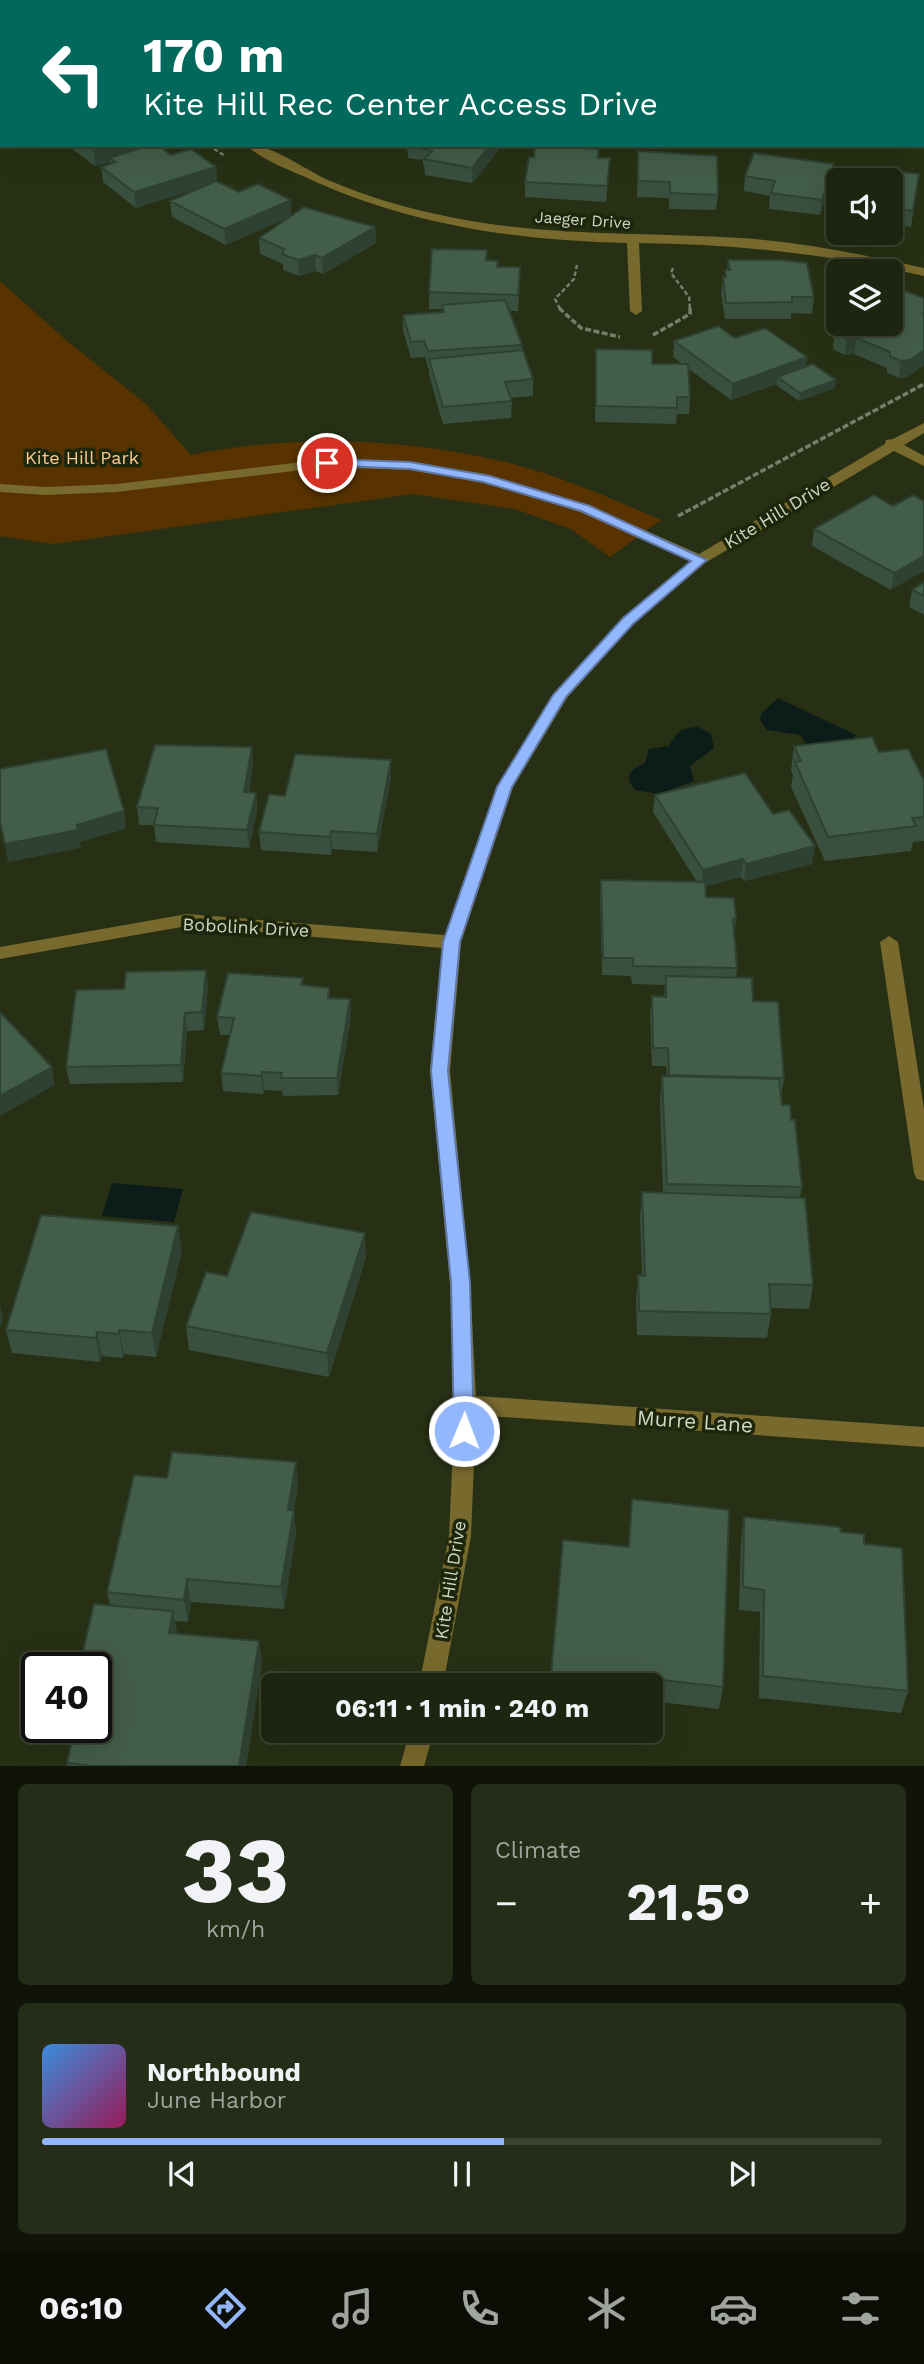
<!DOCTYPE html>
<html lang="en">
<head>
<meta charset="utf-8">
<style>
  body { margin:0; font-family:"Work Sans",sans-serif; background:#252c18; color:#f1f3f6; height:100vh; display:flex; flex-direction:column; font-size:26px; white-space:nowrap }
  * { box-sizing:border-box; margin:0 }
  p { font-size:23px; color:#a0a49e }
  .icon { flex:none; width:38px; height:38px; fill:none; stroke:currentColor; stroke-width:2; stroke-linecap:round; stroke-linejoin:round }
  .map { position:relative; height:1766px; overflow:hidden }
  .sheet { display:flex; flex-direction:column; gap:18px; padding:18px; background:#101408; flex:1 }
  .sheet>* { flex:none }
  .banner { position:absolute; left:0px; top:0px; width:924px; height:147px; box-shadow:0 7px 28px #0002,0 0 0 2px #3b412f; background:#00695c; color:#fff; overflow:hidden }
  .buttons { position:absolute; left:826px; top:168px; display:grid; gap:14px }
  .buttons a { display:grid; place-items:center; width:77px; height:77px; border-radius:10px; background:#1d240f; box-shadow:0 7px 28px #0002,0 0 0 2px #3b412f; font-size:35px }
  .speed { position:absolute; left:21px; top:1652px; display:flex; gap:14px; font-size:35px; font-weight:700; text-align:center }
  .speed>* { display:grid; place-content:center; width:91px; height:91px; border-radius:50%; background:#1d240f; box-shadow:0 7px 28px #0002,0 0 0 2px #3b412f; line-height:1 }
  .speed .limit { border:4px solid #111; border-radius:10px; background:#fff; color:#111 }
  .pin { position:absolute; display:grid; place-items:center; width:60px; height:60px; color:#fff; margin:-30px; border:4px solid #fff; border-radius:50%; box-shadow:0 2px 7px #0007 }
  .me { position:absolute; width:77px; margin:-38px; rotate:1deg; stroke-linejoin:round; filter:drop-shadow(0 0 5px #0008) }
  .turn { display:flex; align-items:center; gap:24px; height:147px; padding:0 28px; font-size:32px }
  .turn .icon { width:91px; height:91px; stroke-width:2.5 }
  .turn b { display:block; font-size:49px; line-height:60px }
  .big { font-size:52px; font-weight:700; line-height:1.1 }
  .sheet .widget { flex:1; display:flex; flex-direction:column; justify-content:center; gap:10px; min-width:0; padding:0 24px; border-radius:10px; background:#252c18 }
  .sheet .dial { align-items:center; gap:0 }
  .dial b { font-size:91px; line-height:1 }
  .song { display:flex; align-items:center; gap:21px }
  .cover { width:84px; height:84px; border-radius:10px; background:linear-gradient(135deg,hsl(210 70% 55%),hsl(330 70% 35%)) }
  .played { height:7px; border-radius:4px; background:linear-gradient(90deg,#92b7fd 55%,#3b412f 55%) }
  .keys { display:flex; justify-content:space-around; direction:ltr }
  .heat { display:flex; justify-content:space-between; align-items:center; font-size:38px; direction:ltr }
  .sheet .tiles { flex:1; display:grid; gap:18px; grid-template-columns:1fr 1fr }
  .widget:last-child { grid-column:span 2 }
  .trip { position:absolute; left:261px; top:1673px; width:402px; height:70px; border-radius:10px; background:#1d240f; box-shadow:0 7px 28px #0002,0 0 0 2px #3b412f; font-weight:700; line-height:70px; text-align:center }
  .menu { display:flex; height:112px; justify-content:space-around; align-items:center; background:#0c0e06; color:#a0a49e }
  .menu .icon { width:49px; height:49px }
  .menu .active { color:#92b7fd }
  .menu b { font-size:32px; color:#f1f3f6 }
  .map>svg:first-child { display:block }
  .green { fill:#583300 }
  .water { fill:#0b1c19 }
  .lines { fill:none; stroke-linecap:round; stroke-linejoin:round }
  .path-far1 { stroke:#767e68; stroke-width:2.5; stroke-dasharray:4.5 2.5; stroke-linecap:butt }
  .path { stroke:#767e68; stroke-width:3.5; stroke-dasharray:6 2.5; stroke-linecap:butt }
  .minor { fill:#78692c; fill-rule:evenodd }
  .wall { fill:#39503e }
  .shaded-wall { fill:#2e4132 }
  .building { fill:#425d48; stroke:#2e4132; stroke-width:2 }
  .route { fill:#92b7fd; stroke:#5f77a4; stroke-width:2 }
  .labels { text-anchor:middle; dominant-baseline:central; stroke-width:7; stroke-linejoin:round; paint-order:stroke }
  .far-street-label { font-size:16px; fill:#d0d6c6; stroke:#1e260a }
  .park-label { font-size:18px; fill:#fdc992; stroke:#1e260a }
  .street-label { font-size:18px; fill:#d0d6c6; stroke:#1e260a }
  .near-street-label { font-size:21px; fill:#d0d6c6; stroke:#1e260a }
</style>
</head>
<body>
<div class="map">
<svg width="924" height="1766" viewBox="0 0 924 1766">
  <rect width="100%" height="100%" fill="#273014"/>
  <path class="green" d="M0,281L67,341L146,404L191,455C293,434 404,438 505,462C559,475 610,498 661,520L610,557L571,529L515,509L413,494L53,544L0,536Z"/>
  <path class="water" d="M778,698L856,735L843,749L811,750L800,735L767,730L760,720L761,714Z
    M698,727L711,734L714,748L690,766L694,781L658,794L635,790C623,776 631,769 645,763L649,749L669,746C678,732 680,728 698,727Z
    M112,1183L183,1189L174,1222L102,1216Z"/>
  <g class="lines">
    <path class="path-far1" d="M208,145L225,156
      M673,268L671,273L689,297L690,309
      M560,309L555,299L574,279L577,265"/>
    <path class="path" d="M559,308L581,328L620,337
      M653,335L690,314V308
      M678,516L924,384"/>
    <path class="minor" d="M169,0H179L168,2Z
      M922,45H924V51H922Z
      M246,145C274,145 303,169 328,180C365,196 405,208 445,216C543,237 641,232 741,238C803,242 864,255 924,268V276C829,254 737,244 639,243L642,311L636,315L630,311L627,243C516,241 404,224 303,176C284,168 261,159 246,145Z
      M924,423V433L904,445L924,456V466L894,451L705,563L633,624L567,698L513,787L461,942L450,1071L470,1283L476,1396L924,1427V1447L476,1415L471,1536L443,1685H419L449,1536L455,1405L450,1283L430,1071L442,948L187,926L0,959V947L187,914L445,935L497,787L553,695L623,618L690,561L580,512L483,482L410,470L327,467L117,492L46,495L0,492V484L46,487L117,484L327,459L410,462L485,474L590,506L699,554L885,444L886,440L893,439Z
      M889,936L898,942L924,1109V1181L917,1179L914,1173L880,942Z
      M410,1731H434L424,1766H400Z"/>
  </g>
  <path class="wall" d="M658,0H742V2H658Z
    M756,0H829V2H756Z
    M844,0H917V2H844Z
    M922,60H924V114H922Z
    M67,145H162L159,146L171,155L216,167L217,182L291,216L375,227L376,243L323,274L316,271L299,276L283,270V264L260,254L259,238L291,216L226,245L172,217L170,201L202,187L136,208L103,182L101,167L110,164V162L95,166Z
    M407,145H499V150L472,183L425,175L424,165L423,164V160L408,158Z
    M638,151L718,195L716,210L669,209V198L637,197Z
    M610,158L606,202L525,197V182Z
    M834,164L832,179L820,215L769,209L770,196L744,191L745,176Z
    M855,166L919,174L911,227L891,224V180H838V218L829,217L831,202L839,174L852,176Z
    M487,250V260L498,261V267L520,283L518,311H509L522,345V351L533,379V396L510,398L512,401L511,418L443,424L429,375V368H428L425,357L411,358L403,331V315L442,312V309H429V292Z
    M728,260L814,297L812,314L791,313V319H725L721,293L723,277H725V270H727Z
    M924,298V365L907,377L899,378L887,373V368L854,354L845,355L834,350L833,346L835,329Z
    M735,338L806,366L835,388L799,401L776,385L777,384L731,400L689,369L690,397L689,414H677L676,424L595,422L596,349L652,364H682L673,357L674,341Z
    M913,495L891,590L812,546L814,529L893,506Z
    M924,582V615L909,607L912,590Z
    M794,746L879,752L924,780V841L913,842L911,851L825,861L791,787L793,775L791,771Z
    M252,747L253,765L249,793H256L257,811L249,848L156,842L154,825H139L137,807Z
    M391,778L377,852L332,849L331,855L261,850L259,832L285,796Z
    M655,795L773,814L812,864L744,881L741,877L706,886V897L736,919L734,937L737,968L736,978L753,1001L784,1078L781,1096L782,1105L791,1120L802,1187L800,1197L813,1285L809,1309L770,1308L771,1314L767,1338L637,1335L636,1299L638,1275L642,1276L640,1217L642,1192L663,1193L660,1101L662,1076H667L666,1066H652L650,1014L652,996L664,997L665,985L632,984L631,976L602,975L600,898L601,880L697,882L653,812Z
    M206,970L208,988L204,1030L187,1031L183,1082L70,1084L66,1067L124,989Z
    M303,978V986L329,988L330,998L350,999L351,1017L338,1095L283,1096L282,1091L264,1090L263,1094L223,1091L221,1073L230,1035H220L217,1017Z
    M182,1251L156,1357L124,1354L123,1358L102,1356L100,1362L12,1353L6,1330Z
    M366,1257L329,1377L189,1350L186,1326L227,1276Z
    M167,1478L298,1485L294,1510L296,1533L284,1609L191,1602L188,1622L175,1621L177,1634L259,1641L262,1663L246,1766H67V1763L110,1606L107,1592Z
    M632,1499L723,1687L719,1709L651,1701V1685H550L563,1540L628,1546Z
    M744,1517L841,1532L908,1691L901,1713L759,1698L760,1612L739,1610L741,1540Z"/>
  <path class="shaded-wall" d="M111,145H162L113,161L109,158L110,162L95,166L94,151Z
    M490,145H499V150L472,183V168Z
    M834,164L832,179L820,215L822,200Z
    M216,167L217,183L136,208L134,192Z
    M291,200V216L226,245L224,229Z
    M375,227L376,243L323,274L322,258Z
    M315,255L316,271L299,276L298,260Z
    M857,338L854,354L845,355L847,339Z
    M924,350V365L907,377L899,378L901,361Z
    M807,357L805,374L777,377V384L731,400L733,384Z
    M836,380L835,388L799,401L800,393Z
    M924,556V571L891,590L894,573Z
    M252,747L253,765L246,810L244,792Z
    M391,760V778L377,852V834Z
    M256,793L257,811L249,848L247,830Z
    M124,811L126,829L80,842L81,848L8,862L5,844Z
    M331,831L332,849L331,855L330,837Z
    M815,846L812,864L744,881L746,864Z
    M743,859L741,877L701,887L703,870Z
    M206,970L208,988L204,1030L202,1012Z
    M350,999L351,1017L338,1095L337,1078Z
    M185,1013L187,1031L183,1082L181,1065Z
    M52,1067L55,1085L0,1116V1096Z
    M262,1072L264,1090L263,1094L261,1076Z
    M178,1226L182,1251L156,1357L152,1333Z
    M365,1233L366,1257L329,1377L327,1353Z
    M0,1304L3,1319L0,1329Z
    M119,1330L124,1354L123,1358L119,1334Z
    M97,1332L102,1356L100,1362L96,1338Z
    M296,1462L298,1485L290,1533L288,1510Z
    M294,1510L296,1533L284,1609L281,1587Z
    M187,1579L191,1602L188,1622L184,1600Z
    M173,1611L177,1634L169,1633Z
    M259,1641L262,1663L246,1766H239Z"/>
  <path class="building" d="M225,0H296L297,2H225Z
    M317,0H388L389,2H318Z
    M406,0H478V2H407Z
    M493,0H563L564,2H494Z
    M582,0H654L655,2H583Z
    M699,0H742V1L699,2Z
    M773,0H829V2H804Z
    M873,0H917V2H873Z
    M922,60H924V99H922Z
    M86,145H111L94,151Z
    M150,145H158L171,155L191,149L216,167L134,192L101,167L116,162L109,158Z
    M425,145H490L472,168L424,159L432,151L422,149Z
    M535,146L599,149L598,158H610L607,186L525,182L529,157H534Z
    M638,151L717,156L718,195L670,193V182L638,181Z
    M754,153L834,164L822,200L771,193L775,181L745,176Z
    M855,166L919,174L913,211L891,208V180H838V202H831L839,174L852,176Z
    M216,181L239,192L258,184L291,200L224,229L170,201Z
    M304,207L375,227L322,258L315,255L298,260L282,254L284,249L259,238Z
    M432,249L487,250L486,260L498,261L497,267H520L518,295L429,292Z
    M728,260H780L807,263L814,297H792V302L726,303L723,277H726L725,270H730Z
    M898,288L924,298V312L923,313H924V350L910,360L901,361L890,356V352L857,338L847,339L836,334L835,329L843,324H891V293Z
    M505,300L522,345L428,351L424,341L411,342L403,315L444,312L442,305Z
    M718,326L735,338L765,328L807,357L733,384L674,341Z
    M596,349L652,350V364H688L690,397H677V408L596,406Z
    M523,350L533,379L505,382L512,401L443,407L429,359Z
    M813,364L836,380L800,393L777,377Z
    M874,495L893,506L913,495L924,501V556L894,573L814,529Z
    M924,582V596L912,590Z
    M872,737L879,752L908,749L924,780V817L912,818L916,826L828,837L795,762L801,761L794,746Z
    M155,745L252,747L244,792L256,793L247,830L154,825L158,808L137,807Z
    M106,749L124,811L77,825L78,830L5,844L0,822V769Z
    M295,754L391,760L377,834L331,831L330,837L259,832L269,794L285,796Z
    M745,773L773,814L789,810L815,846L746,864L743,859L703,870L655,795Z
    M601,880L705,882L706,897L734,898L736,919H733L737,968L633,966V958H603Z
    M206,970L202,1012L185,1013L181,1065L66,1067L76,990L124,989L126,972Z
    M228,973L303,978L301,985L329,988L328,998L350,999L337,1078H281L282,1073L262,1072L261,1076L221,1073L234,1018L217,1017Z
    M666,976L752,978L753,1001L778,1002L784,1078L669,1075L668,1048H653L652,996L666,997Z
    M0,1012L52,1067L0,1096Z
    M662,1076L779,1079L782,1105H790L791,1120H795L802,1187L667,1184Z
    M642,1192L805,1198L813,1285L769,1284L771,1314L639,1311L638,1275L645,1276Z
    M251,1212L365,1233L327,1353L186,1326L206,1272L227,1276Z
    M41,1215L178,1226L152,1333L119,1330V1334L97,1332L96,1338L6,1330Z
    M172,1452L296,1462L288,1510H294L281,1587L187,1579L184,1600L107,1592L134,1475L167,1478Z
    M632,1499L729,1510L723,1687L602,1673L601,1681L551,1675L563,1540L629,1547Z
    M744,1517L840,1527L841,1532L864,1534V1544L902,1548L908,1691L763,1676L764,1590L743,1587Z
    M94,1604L173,1611L169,1633L259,1641L239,1766H94L67,1763L75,1727H96V1668H79Z"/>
  <path class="route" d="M327,459L410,462L490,476L590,506L707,560L633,624L566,697L512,787L460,942L448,1071L470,1283L474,1431L472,1437L464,1440L457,1437L454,1431L451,1283L431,1071L443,942L497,787L553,695L623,618L691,561L581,511L483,482L410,469L322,465V460Z"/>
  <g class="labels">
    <g class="far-street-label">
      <text transform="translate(583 220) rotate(4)">Jaeger Drive</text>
    </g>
    <g class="park-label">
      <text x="82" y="457">Kite Hill Park</text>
    </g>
    <g class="street-label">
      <text transform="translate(777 513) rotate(-31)">Kite Hill Drive</text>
      <text transform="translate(246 927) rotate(3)">Bobolink Drive</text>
      <text transform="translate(450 1580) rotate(-81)">Kite Hill Drive</text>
    </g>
    <g class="near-street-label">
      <text transform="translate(695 1421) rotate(4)">Murre Lane</text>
    </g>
  </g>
</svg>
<div class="buttons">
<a><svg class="icon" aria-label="sound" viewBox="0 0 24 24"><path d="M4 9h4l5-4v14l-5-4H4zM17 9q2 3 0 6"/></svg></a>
<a><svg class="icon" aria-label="layers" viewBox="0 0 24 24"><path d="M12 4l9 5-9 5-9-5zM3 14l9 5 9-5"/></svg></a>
</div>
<div class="speed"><div class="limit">40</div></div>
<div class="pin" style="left:327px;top:463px;background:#d93025"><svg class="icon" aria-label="arrive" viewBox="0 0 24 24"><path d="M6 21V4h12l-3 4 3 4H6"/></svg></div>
<svg class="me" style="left:464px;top:1431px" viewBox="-20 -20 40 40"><circle r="17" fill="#92b7fd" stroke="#fff" stroke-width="3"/><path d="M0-11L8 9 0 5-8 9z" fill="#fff"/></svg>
<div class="trip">06:11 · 1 min · 240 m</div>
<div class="banner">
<div class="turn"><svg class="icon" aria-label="left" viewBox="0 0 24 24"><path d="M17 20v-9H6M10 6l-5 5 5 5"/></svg><div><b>170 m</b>Kite Hill Rec Center Access Drive</div></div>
</div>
</div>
<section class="sheet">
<div class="tiles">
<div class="widget dial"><b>33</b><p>km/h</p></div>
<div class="widget"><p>Climate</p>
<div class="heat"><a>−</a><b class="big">21.5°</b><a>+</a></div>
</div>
<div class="widget">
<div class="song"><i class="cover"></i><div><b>Northbound</b><p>June Harbor</p></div></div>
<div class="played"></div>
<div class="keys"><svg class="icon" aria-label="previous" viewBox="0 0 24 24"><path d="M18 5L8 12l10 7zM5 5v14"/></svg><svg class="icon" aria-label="pause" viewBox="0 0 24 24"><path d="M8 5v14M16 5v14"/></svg><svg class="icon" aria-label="next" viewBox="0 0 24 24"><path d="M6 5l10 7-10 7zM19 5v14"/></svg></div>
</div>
</div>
</section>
<nav class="menu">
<b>06:10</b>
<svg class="icon active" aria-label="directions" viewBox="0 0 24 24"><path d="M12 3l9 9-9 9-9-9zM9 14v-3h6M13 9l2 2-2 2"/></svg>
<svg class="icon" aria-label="music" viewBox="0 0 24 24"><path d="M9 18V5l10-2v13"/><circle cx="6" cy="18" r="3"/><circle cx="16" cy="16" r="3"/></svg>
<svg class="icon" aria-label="phone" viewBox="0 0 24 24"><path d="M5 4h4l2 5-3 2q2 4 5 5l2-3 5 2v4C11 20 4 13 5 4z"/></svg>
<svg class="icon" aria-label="climate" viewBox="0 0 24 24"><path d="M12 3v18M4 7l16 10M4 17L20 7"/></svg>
<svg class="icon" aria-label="car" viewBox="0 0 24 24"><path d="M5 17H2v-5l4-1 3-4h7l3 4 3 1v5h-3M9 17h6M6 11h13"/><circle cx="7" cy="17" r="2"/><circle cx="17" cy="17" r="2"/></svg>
<svg class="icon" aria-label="filters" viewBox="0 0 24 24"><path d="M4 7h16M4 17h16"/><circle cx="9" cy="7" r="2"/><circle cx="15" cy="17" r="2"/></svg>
</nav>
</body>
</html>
